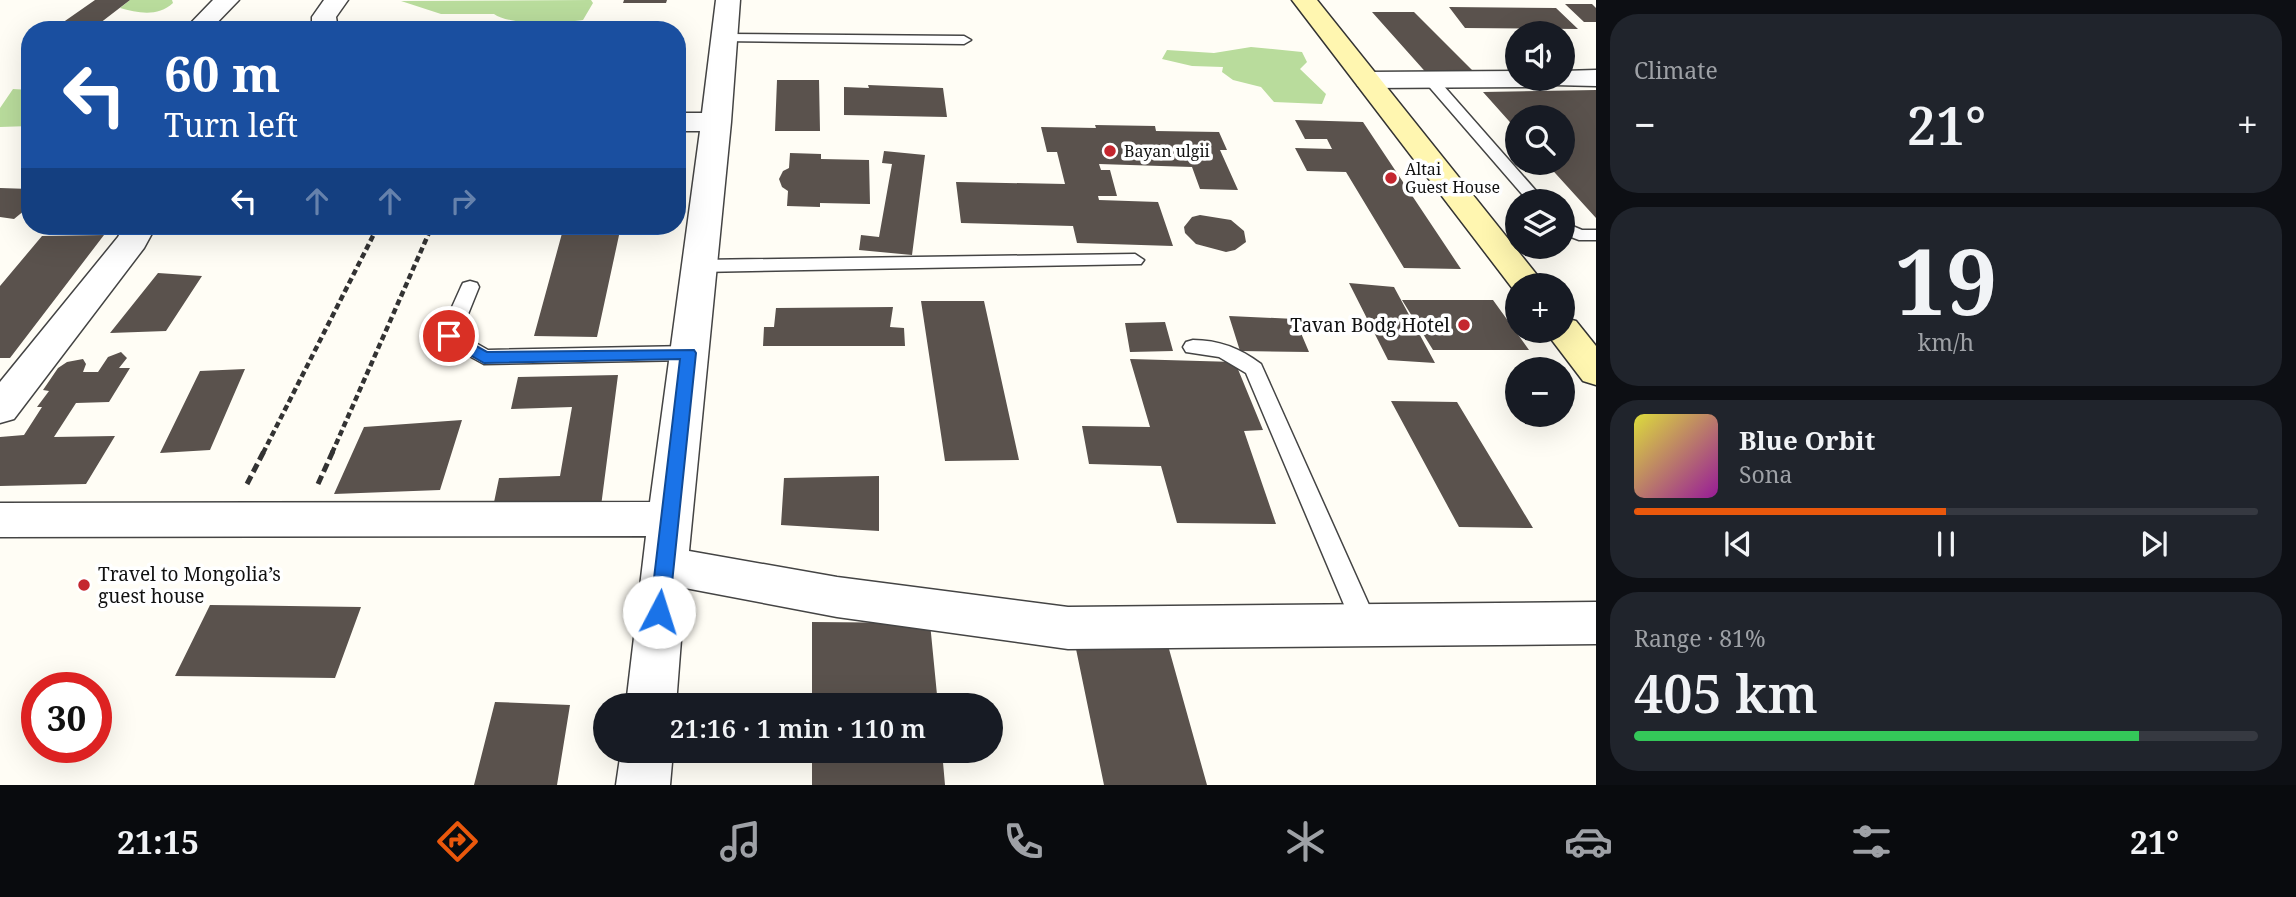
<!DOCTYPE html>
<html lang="en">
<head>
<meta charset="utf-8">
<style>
  body { margin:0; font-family:"Noto Serif",serif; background:#20242c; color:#f1f3f6; height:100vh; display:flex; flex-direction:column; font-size:26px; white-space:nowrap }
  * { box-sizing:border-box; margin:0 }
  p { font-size:23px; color:#9ea1a6 }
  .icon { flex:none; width:38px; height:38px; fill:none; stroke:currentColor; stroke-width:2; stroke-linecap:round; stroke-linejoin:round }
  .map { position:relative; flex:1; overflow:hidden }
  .panel { display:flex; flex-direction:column; gap:14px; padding:14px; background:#0d0f14; width:700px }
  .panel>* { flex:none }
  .guide { position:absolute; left:21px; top:21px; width:665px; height:214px; border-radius:28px; box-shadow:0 7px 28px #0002; background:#1a4fa0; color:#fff; overflow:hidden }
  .tools { position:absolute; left:1505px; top:21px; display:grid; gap:14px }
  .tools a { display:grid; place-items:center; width:70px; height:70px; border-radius:50%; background:#171b24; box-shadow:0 7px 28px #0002; font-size:35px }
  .speed { position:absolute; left:21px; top:672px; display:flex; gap:14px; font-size:35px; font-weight:700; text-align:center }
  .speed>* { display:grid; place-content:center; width:91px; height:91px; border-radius:50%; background:#171b24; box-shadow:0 7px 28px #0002; line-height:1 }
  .speed .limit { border:10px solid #d22; background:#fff; color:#111 }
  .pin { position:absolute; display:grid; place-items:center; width:60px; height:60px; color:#fff; margin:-30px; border:4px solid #fff; border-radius:50%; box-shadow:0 2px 7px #0007 }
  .me { position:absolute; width:77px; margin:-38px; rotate:5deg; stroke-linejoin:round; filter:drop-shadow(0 0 5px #0008) }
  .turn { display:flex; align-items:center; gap:24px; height:147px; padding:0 28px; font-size:32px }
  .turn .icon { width:91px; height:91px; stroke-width:2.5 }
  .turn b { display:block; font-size:49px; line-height:60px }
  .lanes { display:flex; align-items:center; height:66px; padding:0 28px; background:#0003; justify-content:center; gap:35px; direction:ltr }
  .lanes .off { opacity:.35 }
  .big { font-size:52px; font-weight:600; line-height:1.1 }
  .panel .card { flex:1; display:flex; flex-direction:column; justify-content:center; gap:10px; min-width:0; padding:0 24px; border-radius:28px; background:#20242c }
  .panel .dial { align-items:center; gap:0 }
  .dial b { font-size:91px; line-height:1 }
  .song { display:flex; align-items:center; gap:21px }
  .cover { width:84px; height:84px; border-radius:10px; background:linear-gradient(135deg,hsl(60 70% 55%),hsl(300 70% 35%)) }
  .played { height:7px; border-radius:4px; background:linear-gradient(90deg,#ea580c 50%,#363941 50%) }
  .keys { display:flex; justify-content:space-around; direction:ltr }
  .heat { display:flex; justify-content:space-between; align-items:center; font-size:38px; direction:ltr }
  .charge { height:10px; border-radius:5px; background:linear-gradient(90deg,#34c759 81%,#363941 0) }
  .trip { position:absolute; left:593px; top:693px; width:410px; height:70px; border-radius:35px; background:#171b24; box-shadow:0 7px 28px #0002; font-weight:600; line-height:70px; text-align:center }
  .menu { display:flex; height:112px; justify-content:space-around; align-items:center; background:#090b0e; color:#9ea1a6 }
  .menu .icon { width:49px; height:49px }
  .menu .active { color:#ea580c }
  .menu b { font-size:32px; color:#f1f3f6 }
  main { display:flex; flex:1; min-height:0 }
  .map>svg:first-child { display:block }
  .forest { fill:#b9dc9c }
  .building { fill:#5a524d }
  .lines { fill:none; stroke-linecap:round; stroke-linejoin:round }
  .service-casing { stroke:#444; stroke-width:3 }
  .minor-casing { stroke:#444; stroke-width:3 }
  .secondary-casing { stroke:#333; stroke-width:3 }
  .path-far1 { stroke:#333; stroke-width:4.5; stroke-dasharray:6 3.5; stroke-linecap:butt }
  .path { stroke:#333; stroke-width:5; stroke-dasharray:9 4.5; stroke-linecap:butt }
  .service { fill:#fff; fill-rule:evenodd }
  .minor { fill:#fff; fill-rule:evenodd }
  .secondary { fill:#fff6b0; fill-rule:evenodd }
  .route { fill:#1a73e8; stroke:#114b97; stroke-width:2 }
  .poi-dot { fill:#c4262e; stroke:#fff; stroke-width:2.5 }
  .labels { text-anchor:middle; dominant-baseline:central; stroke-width:7; stroke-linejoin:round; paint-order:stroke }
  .far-poi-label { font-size:16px; fill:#111; stroke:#fff; text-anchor:start }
  .poi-label { font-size:19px; fill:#111; stroke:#fff; text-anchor:end }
</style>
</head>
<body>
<main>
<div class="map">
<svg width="1596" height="785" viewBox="0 0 1596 785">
  <rect width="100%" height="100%" fill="#fffdf5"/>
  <path class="forest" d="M130,0H172L173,3C158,17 138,13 120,8Z
    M591,0L593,3L583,20C562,23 511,26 494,14H441L401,1Z
    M1251,47L1302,52L1307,62L1300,69L1326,94L1322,104L1274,102L1261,87L1233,80L1222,72L1223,67L1192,66L1162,59L1167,50L1214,53Z
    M13,89L30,90V126L0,127V108Z"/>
  <path class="building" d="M95,0H130L91,30H52Z
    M624,0H667L666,3H623Z
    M1565,4H1592L1596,8V22H1584Z
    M1449,7L1556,8L1578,29L1465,28Z
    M1372,12H1414L1479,77H1430Z
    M777,80H819L820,131H775Z
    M868,85L943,88L947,117L844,115V87L869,88Z
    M1596,90V218L1546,163H1563V117H1517V130L1483,92Z
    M1295,120L1363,122L1461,269L1404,268L1346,172L1307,171L1295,148L1332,149L1327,139H1305Z
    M1095,125L1155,126L1156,131L1219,132L1227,150H1220L1238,190L1200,189L1192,167L1099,164L1101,170H1110L1117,196H1098L1099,200L1158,202L1173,246L1077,243L1073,226L961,223L956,182L1065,184L1057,152H1047L1041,127L1096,128Z
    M884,151L925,155L912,255L859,250L861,235L879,237L892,164L882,163Z
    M790,153L821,154V159L869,160L870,204L820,203V207L787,206L788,191L782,187L779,179L783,171L789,168Z
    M0,188L30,189V201L23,203L25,210L14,219L0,217Z
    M1200,215L1231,220L1244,231L1246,242L1235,250L1226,252L1196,244L1185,233L1184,227L1192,217Z
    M564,226H621L597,337L534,336Z
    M104,235L10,358H0V286L42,236Z
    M158,273L202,276L166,331L110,333Z
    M1349,283L1394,287L1435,363L1388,360Z
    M1402,300H1493L1529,350H1433Z
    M921,301H984L1019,460L945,461Z
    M893,307L890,327L904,328L905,346H763L764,327H774L776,308Z
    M1229,316L1295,319L1309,352L1240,351Z
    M1165,322L1173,351L1130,352L1125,323Z
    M121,352L127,358L119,368H130L109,402L76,403L54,437L115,436L86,484L0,486V437L24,435L42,407H37L49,391L43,390L58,368L67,362L83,359L86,364L83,372H98L108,357Z
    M1130,359L1235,362L1263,430L1244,431L1276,524L1177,523L1161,466L1089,464L1082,426L1150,427Z
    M245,369L210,450L160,453L200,371Z
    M618,375L600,514L491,517L499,478L560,476L572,407L511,409L518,377Z
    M1391,401L1457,402L1533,528L1459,527Z
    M462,420L440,490L334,494L364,427Z
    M879,476V531L781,525L784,478Z
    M210,605L361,607L335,678L175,676Z
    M812,622L930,623L938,705H812Z
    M1076,649H1169L1207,785H1104Z
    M495,702L570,705L557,785H474Z
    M812,751H942L945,785H812Z"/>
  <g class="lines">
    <g class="service-casing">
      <path id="service" d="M725,34L964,36L971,40L964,44L720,41L718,38Z
        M1430,75L1435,76L1545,201H1528L1425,82L1423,79Z
        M1563,222L1582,230H1596V240H1579L1563,234Z
        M1135,254L1144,260L1141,264L699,272L690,266L699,260Z
        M470,281L477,283L479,287L460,334L488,350L689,346L696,348L699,353L696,358L689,360L484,364L442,341L439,336L461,287L463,283Z
        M1193,340C1219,340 1240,348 1261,364L1378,625L1374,633L1365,636L1356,633L1246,373L1219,357L1186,352L1183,347L1186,342Z"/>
    </g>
    <g class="minor-casing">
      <path id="minor" d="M213,0H239L210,30H184Z
        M324,0H348L336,17L338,30H312V17Z
        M716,0H740L731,122L689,551L837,577L1068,607L1596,602V644L1068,649L837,617L685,588L676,705H626L646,536L0,537V503L650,502L700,131H677V113H702Z
        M1596,70V86L1554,85L1550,79H1563V71Z
        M1517,71V79H1544L1540,85L1531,87L1368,88L1358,86L1355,80L1358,74L1368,72Z
        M124,226H156L144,248L14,419L0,423V382L118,237Z
        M621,751H673L670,785H616Z"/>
    </g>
    <g class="secondary-casing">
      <path id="secondary" d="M1292,0H1317L1545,285H1517L1516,293Z
        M1563,318L1576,321L1596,346V385L1583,381L1545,331H1563Z"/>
    </g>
    <path class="path-far1" d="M263,453L378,226
      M332,453L432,226"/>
    <path class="path" d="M247,484L264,451
      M318,484L333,451"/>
    <use href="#service" class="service"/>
    <use href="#minor" class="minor"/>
    <use href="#secondary" class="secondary"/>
  </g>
  <path class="route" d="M449,331L487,352L694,350L696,353L669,612L666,618L659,620L653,618L650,612L680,359L484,363L444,340L442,336Z"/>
  <g class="poi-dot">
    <circle cx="1110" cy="151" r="7"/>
    <circle cx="1391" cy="178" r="7"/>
    <circle cx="1464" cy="325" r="7"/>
    <circle cx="84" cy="585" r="7"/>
  </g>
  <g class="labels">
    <g class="far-poi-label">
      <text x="1124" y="151">Bayan ulgii</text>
      <text x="1405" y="169">Altai<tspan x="1405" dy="18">Guest House</tspan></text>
    </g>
    <g class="poi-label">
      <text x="1450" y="325">Tavan Bodg Hotel</text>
      <text x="98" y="574" text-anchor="start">Travel to Mongolia’s<tspan x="98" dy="22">guest house</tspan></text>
    </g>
  </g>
</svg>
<div class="tools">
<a><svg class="icon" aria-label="sound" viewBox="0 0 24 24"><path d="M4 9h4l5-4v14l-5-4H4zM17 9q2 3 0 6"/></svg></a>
<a><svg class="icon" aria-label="search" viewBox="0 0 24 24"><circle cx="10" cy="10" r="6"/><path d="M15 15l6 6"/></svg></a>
<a><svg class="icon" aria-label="layers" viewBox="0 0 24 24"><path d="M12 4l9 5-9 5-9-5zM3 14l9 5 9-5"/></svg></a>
<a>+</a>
<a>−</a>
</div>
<div class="speed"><div class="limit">30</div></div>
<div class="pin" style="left:449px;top:336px;background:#d93025"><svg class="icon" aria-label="arrive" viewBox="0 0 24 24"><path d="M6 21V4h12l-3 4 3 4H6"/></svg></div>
<svg class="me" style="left:659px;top:612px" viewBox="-20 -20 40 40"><circle r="19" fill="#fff"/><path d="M0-13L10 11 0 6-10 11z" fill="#1a73e8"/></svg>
<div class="trip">21:16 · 1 min · 110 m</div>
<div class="guide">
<div class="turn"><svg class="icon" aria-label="left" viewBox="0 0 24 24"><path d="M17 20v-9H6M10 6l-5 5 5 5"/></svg><div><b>60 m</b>Turn left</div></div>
<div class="lanes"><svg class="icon" aria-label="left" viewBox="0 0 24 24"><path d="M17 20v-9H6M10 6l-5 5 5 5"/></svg><svg class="icon off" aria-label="ahead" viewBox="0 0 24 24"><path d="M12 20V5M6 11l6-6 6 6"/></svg><svg class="icon off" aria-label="ahead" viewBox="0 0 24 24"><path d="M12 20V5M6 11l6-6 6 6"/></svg><svg class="icon off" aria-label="right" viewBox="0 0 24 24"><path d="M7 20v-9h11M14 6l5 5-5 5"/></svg></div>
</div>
</div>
<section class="panel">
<div class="card"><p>Climate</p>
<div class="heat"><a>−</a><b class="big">21°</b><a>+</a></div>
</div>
<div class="card dial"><b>19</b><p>km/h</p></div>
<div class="card">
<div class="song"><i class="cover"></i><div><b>Blue Orbit</b><p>Sona</p></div></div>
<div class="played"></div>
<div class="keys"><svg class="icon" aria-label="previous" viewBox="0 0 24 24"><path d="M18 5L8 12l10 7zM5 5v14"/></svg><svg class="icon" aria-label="pause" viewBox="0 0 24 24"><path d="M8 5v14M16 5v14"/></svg><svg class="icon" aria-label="next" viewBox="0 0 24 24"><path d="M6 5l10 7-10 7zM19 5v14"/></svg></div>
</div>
<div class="card"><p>Range · 81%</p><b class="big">405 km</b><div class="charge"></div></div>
</section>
</main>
<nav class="menu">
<b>21:15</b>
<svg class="icon active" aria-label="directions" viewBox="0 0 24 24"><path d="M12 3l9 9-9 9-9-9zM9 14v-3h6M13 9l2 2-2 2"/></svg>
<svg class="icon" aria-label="music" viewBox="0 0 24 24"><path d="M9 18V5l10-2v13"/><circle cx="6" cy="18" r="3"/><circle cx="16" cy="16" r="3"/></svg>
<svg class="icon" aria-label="phone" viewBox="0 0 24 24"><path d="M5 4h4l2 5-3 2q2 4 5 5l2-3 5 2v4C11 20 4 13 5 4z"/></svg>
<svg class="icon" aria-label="climate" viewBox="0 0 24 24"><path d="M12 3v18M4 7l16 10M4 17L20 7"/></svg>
<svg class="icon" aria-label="car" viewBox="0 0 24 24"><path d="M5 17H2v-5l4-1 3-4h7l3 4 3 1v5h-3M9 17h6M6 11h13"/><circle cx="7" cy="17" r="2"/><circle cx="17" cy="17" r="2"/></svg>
<svg class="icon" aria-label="filters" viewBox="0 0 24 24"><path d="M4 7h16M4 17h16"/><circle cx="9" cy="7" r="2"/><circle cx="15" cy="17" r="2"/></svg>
<b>21°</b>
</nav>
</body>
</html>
